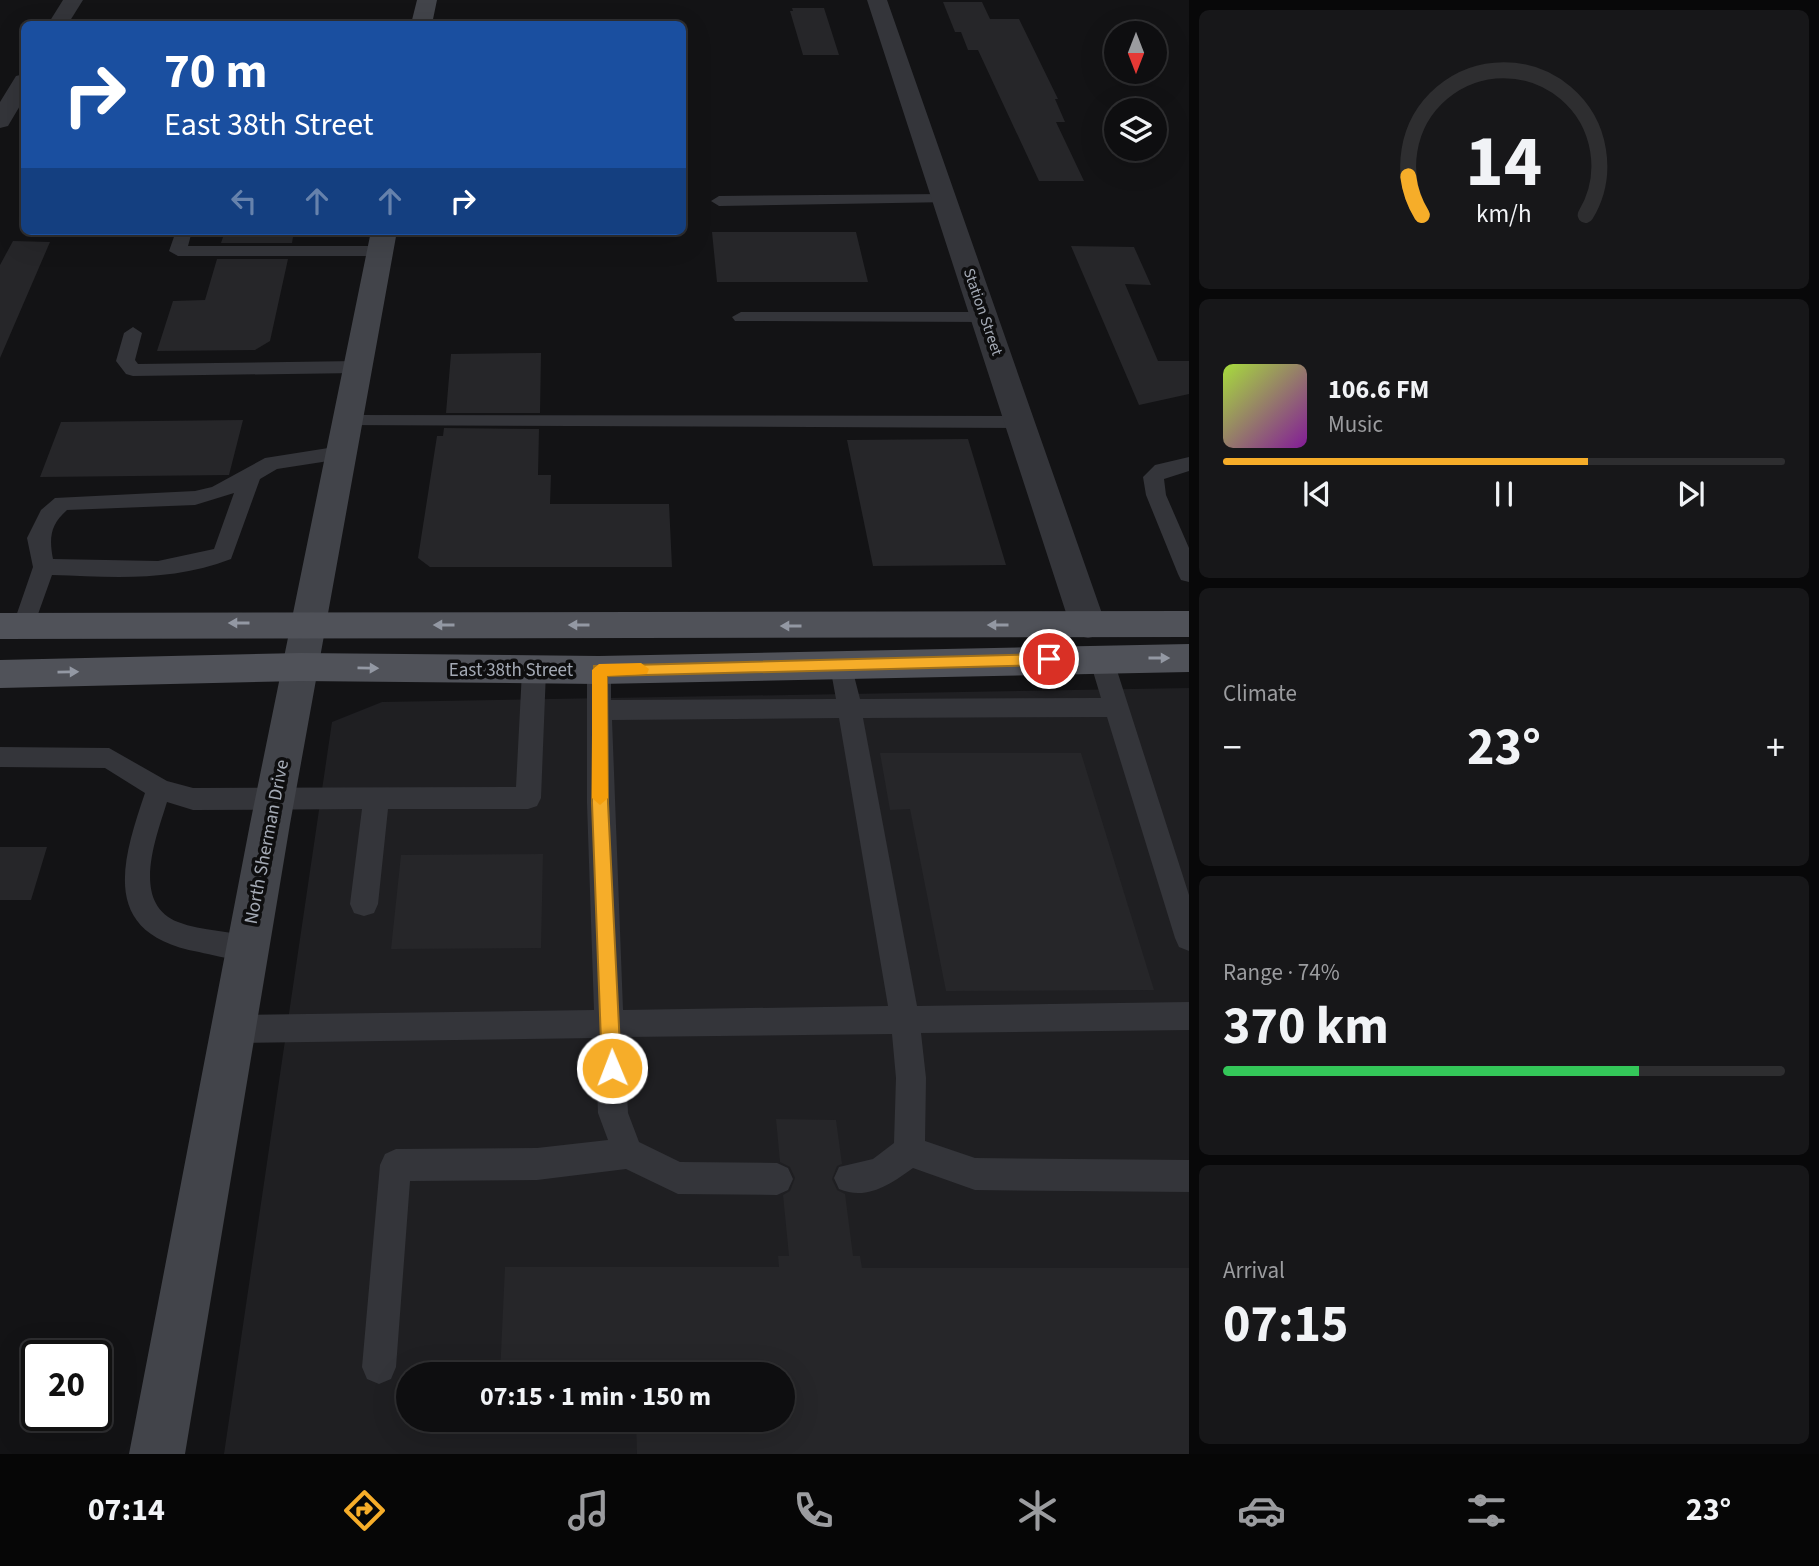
<!DOCTYPE html>
<html lang="en">
<head>
<meta charset="utf-8">
<style>
  body { margin:0; font-family:"Source Sans 3",sans-serif; background:#171719; color:#f1f3f6; height:100vh; display:flex; flex-direction:column; font-size:26px; white-space:nowrap }
  * { box-sizing:border-box; margin:0 }
  p { font-size:23px; color:#9b9c9f }
  .icon { flex:none; width:38px; height:38px; fill:none; stroke:currentColor; stroke-width:2; stroke-linecap:round; stroke-linejoin:round }
  .map { position:relative; flex:1; overflow:hidden }
  .sheet { display:flex; flex-direction:column; gap:10px; padding:10px; background:#080809; width:630px }
  .sheet>* { flex:none }
  .guide { position:absolute; left:21px; top:21px; width:665px; height:214px; border-radius:10px; box-shadow:0 7px 28px #0002,0 0 0 2px #2e2e30; background:#1a4fa0; color:#fff; overflow:hidden }
  .needle { width:46px; rotate:180deg }
  .fabs { position:absolute; left:1104px; top:21px; display:grid; gap:14px }
  .fabs a { display:grid; place-items:center; width:63px; height:63px; border-radius:50%; background:#0e0e10; box-shadow:0 7px 28px #0002,0 0 0 2px #2e2e30; font-size:35px }
  .speed { position:absolute; left:21px; top:1340px; display:flex; gap:14px; font-size:35px; font-weight:700; text-align:center }
  .speed>* { display:grid; place-content:center; width:91px; height:91px; border-radius:50%; background:#0e0e10; box-shadow:0 7px 28px #0002,0 0 0 2px #2e2e30; line-height:1 }
  .speed .limit { border:4px solid #111; border-radius:10px; background:#fff; color:#111 }
  .pin { position:absolute; display:grid; place-items:center; width:60px; height:60px; color:#fff; margin:-30px; border:4px solid #fff; border-radius:50%; box-shadow:0 2px 7px #0007 }
  .me { position:absolute; width:77px; margin:-38px; rotate:359deg; stroke-linejoin:round; filter:drop-shadow(0 0 5px #0008) }
  .turn { display:flex; align-items:center; gap:24px; height:147px; padding:0 28px; font-size:32px }
  .turn .icon { width:91px; height:91px; stroke-width:2.5 }
  .turn b { display:block; font-size:49px; line-height:60px }
  .lanes { display:flex; align-items:center; height:66px; padding:0 28px; background:#0003; justify-content:center; gap:35px; direction:ltr }
  .lanes .off { opacity:.35 }
  .big { font-size:52px; font-weight:700; line-height:1.1 }
  .sheet .tile { flex:1; display:flex; flex-direction:column; justify-content:center; gap:10px; min-width:0; padding:0 24px; border-radius:10px; background:#171719 }
  .sheet .dial { align-items:center; gap:0 }
  .dial svg { height:182px; overflow:visible; fill:none; stroke:#2e2e30; stroke-width:7; stroke-linecap:round; text-anchor:middle }
  .dial text { fill:#f1f3f6; stroke:none }
  .song { display:flex; align-items:center; gap:21px }
  .cover { width:84px; height:84px; border-radius:10px; background:linear-gradient(135deg,hsl(80 70% 55%),hsl(290 70% 35%)) }
  .played { height:7px; border-radius:4px; background:linear-gradient(90deg,#f6ad29 65%,#2e2e30 65%) }
  .keys { display:flex; justify-content:space-around; direction:ltr }
  .heat { display:flex; justify-content:space-between; align-items:center; font-size:38px; direction:ltr }
  .charge { height:10px; border-radius:5px; background:linear-gradient(90deg,#34c759 74%,#2e2e30 0) }
  .trip { position:absolute; left:396px; top:1362px; width:399px; height:70px; border-radius:35px; background:#0e0e10; box-shadow:0 7px 28px #0002,0 0 0 2px #2e2e30; font-weight:700; line-height:70px; text-align:center }
  .menu { display:flex; height:112px; justify-content:space-around; align-items:center; background:#060606; color:#9b9c9f }
  .menu .icon { width:49px; height:49px }
  .menu .selected { color:#f6ad29 }
  .menu b { font-size:32px; color:#f1f3f6 }
  main { display:flex; flex:1; min-height:0 }
  .map>svg:first-child { display:block }
  .built { fill:#1f1f22; fill-rule:evenodd }
  .building { fill:#262629 }
  .lines { fill:none; stroke-linecap:round; stroke-linejoin:round }
  .lane { fill:#34353a; fill-rule:evenodd }
  .street { fill:#34353a; fill-rule:evenodd }
  .secondary { fill:#42444a; fill-rule:evenodd }
  .primary { fill:#505259; fill-rule:evenodd }
  .oneway { fill:#9398a3 }
  .route { fill:#f6ad29; stroke:#a0701b; stroke-width:2 }
  .slow { fill:#f59e0b }
  .labels { text-anchor:middle; dominant-baseline:central; stroke-width:7; stroke-linejoin:round; paint-order:stroke }
  .far-street-label { font-size:16px; fill:#a4aab5; stroke:#0e0e0f }
  .street-label { font-size:19px; fill:#a4aab5; stroke:#0e0e0f }
</style>
</head>
<body>
<main>
<div class="map">
<svg width="1189" height="1454" viewBox="0 0 1189 1454">
  <rect width="100%" height="100%" fill="#131315"/>
  <path class="built" d="M1189,688V1454H224L332,722L382,702ZM408,1374H782V1419H408Z"/>
  <path class="building" d="M943,2H982L990,19H1019L1058,99H1055L1065,122H1056L1084,181H1039L978,50H968L961,32H955Z
    M792,8H824L839,55H803L790,11H793Z
    M225,231H294L292,243H221Z
    M712,232H856L868,282H717Z
    M13,241L50,242L0,358V265Z
    M1071,246L1134,247L1151,285L1125,284L1158,361H1189V394L1139,405Z
    M217,259H288L270,341L255,350L157,351L173,301L205,300Z
    M541,353L540,413H446L451,354Z
    M243,420L229,475L40,477L61,422Z
    M444,428L539,429L538,475H551L550,504H669L672,567H430L418,558L437,436H443Z
    M968,439L1006,565L873,566L847,440Z
    M880,753H1081L1154,990L946,991L910,809L890,810Z
    M0,847H47L31,900H0Z
    M543,854L541,948L391,949L401,855Z
    M776,1119L836,1120L842,1164L837,1166L832,1179L837,1190L845,1194L853,1256H860L862,1268H1189V1454H637L636,1419H782V1374H500L505,1267H779L778,1256H789L783,1195L790,1191L795,1178L790,1167L780,1162Z"/>
  <g class="lines">
    <path class="lane" d="M945,194L953,199L951,202L719,206L711,201L719,196Z
      M176,231H192L188,246H380L389,251L380,256H178L169,251Z
      M741,312H985L994,317L985,322L735,321L732,317Z
      M133,327L142,333L135,360L138,364L357,361L366,367L357,373L133,376L126,374L116,361L124,333Z
      M347,415L1020,416L1030,422L1020,428L340,425L337,421Z
      M341,446L348,448L351,453L348,458L277,469L260,479L231,559C171,582 114,577 52,575L32,631L24,634L16,631L13,625L33,567L27,538L41,510L55,498L195,491L212,487L265,458ZM234,493L214,549L158,561L53,559C49,538 50,525 67,510L195,505Z
      M1189,457V471L1164,479L1166,495L1189,548V582L1181,580L1178,574L1146,495L1143,477L1155,465Z
      M1101,649L1109,652L1113,658L1189,895V951L1179,947L1175,938L1107,717L863,718L917,1006L1189,1002V1030L921,1033L926,1078L925,1141L975,1158L1189,1160V1192L975,1190L913,1168C891,1184 867,1201 839,1189L834,1178L839,1167L873,1159L894,1143L896,1078L892,1034L624,1037L628,1113L639,1142L680,1162L777,1163L788,1168L793,1179L788,1190L777,1195L678,1194L626,1169L537,1180L410,1181L396,1367L391,1379L379,1384L367,1379L362,1367L380,1165L385,1154L396,1149L537,1148L608,1140L598,1113L595,1038L233,1043L223,1039L218,1029L223,1019L233,1015L594,1010L587,803V670L591,664L599,661L607,664L611,670V700L836,699L830,666L834,660L842,657L850,660L860,699L1101,698L1089,658L1093,652ZM839,718L888,1006L623,1010L612,720Z
      M534,662L542,665L546,671L541,798L537,806L528,809H388L378,904L374,913L364,916L354,913L350,904L362,809L193,810L167,802C156,838 130,903 178,922C203,932 232,930 257,939L261,948L257,957C240,963 217,956 199,952C101,934 120,866 145,793L105,768L0,767V747L109,748L167,781L193,788L516,787L522,671L526,665Z"/>
    <path class="street" d="M63,0H83L68,24H48Z
      M867,0H887L1106,625L1101,635L1088,638L1075,635L1070,625Z
      M24,74V99L8,126L0,128V102L16,76Z"/>
    <path class="secondary" d="M417,0H437L432,24H411Z
      M371,231H397L290,824L185,1454H129L250,824Z"/>
    <path class="primary" d="M1189,611V637L0,639V613Z
      M1189,644V672L599,684L300,681L0,688V660L300,653L599,656Z"/>
  </g>
  <defs><path id="oneway-solid" d="M-6-.8H1V-3.2L6.5 0L1 3.2V.8H-6Z" transform="scale(1.75)"/></defs>
  <g class="oneway">
    <use href="#oneway-solid" transform="translate(239 623) rotate(180)"/>
    <use href="#oneway-solid" transform="translate(444 625) rotate(180)"/>
    <use href="#oneway-solid" transform="translate(579 625) rotate(-180)"/>
    <use href="#oneway-solid" transform="translate(998 625) rotate(180)"/>
    <use href="#oneway-solid" transform="translate(791 626) rotate(-180)"/>
    <use href="#oneway-solid" transform="translate(1159 658)"/>
    <use href="#oneway-solid" transform="translate(368 668) rotate(1)"/>
    <use href="#oneway-solid" transform="translate(68 672) rotate(-1)"/>
  </g>
  <path class="route" d="M1049,654L1057,659L1049,665L607,676L608,803L621,1068L618,1075L612,1078L605,1075L602,1068L592,803L594,666Z"/>
  <path class="slow" d="M641,663L649,669L647,674L607,676L608,798L600,805L592,798V670L599,664Z"/>
  <g class="labels">
    <g class="far-street-label">
      <text transform="translate(983 312) rotate(71)">Station Street</text>
    </g>
    <g class="street-label">
      <text x="511" y="670">East 38th Street</text>
      <text transform="translate(267 842) rotate(-79)">North Sherman Drive</text>
    </g>
  </g>
</svg>
<div class="fabs">
<a><svg class="needle" viewBox="-14 -14 28 28"><path d="M0-13l5 13h-10z" fill="#e53935"/><path d="M0 13l5-13h-10z" fill="#9b9c9f"/></svg></a>
<a><svg class="icon" aria-label="layers" viewBox="0 0 24 24"><path d="M12 4l9 5-9 5-9-5zM3 14l9 5 9-5"/></svg></a>
</div>
<div class="speed"><div class="limit">20</div></div>
<div class="pin" style="left:1049px;top:659px;background:#d93025"><svg class="icon" aria-label="arrive" viewBox="0 0 24 24"><path d="M6 21V4h12l-3 4 3 4H6"/></svg></div>
<svg class="me" style="left:612px;top:1068px" viewBox="-20 -20 40 40"><circle r="17" fill="#f6ad29" stroke="#fff" stroke-width="3"/><path d="M0-11L8 9 0 5-8 9z" fill="#fff"/></svg>
<div class="trip">07:15 · 1 min · 150 m</div>
<div class="guide">
<div class="turn"><svg class="icon" aria-label="right" viewBox="0 0 24 24"><path d="M7 20v-9h11M14 6l5 5-5 5"/></svg><div><b>70 m</b>East 38th Street</div></div>
<div class="lanes"><svg class="icon off" aria-label="left" viewBox="0 0 24 24"><path d="M17 20v-9H6M10 6l-5 5 5 5"/></svg><svg class="icon off" aria-label="ahead" viewBox="0 0 24 24"><path d="M12 20V5M6 11l6-6 6 6"/></svg><svg class="icon off" aria-label="ahead" viewBox="0 0 24 24"><path d="M12 20V5M6 11l6-6 6 6"/></svg><svg class="icon" aria-label="right" viewBox="0 0 24 24"><path d="M7 20v-9h11M14 6l5 5-5 5"/></svg></div>
</div>
</div>
<section class="sheet">
<div class="tile dial"><svg viewBox="0 0 100 80">
<path d="M14 69A42 42 0 1 1 86 69"/>
<path d="M14 69A42 42 0 0 1 8 52" stroke="#f6ad29"/>
<text x="50" y="56" font-size="32" font-weight="700">14</text>
<text x="50" y="72" font-size="11">km/h</text>
</svg></div>
<div class="tile">
<div class="song"><i class="cover"></i><div><b>106.6 FM</b><p>Music</p></div></div>
<div class="played"></div>
<div class="keys"><svg class="icon" aria-label="previous" viewBox="0 0 24 24"><path d="M18 5L8 12l10 7zM5 5v14"/></svg><svg class="icon" aria-label="pause" viewBox="0 0 24 24"><path d="M8 5v14M16 5v14"/></svg><svg class="icon" aria-label="next" viewBox="0 0 24 24"><path d="M6 5l10 7-10 7zM19 5v14"/></svg></div>
</div>
<div class="tile"><p>Climate</p>
<div class="heat"><a>−</a><b class="big">23°</b><a>+</a></div>
</div>
<div class="tile"><p>Range · 74%</p><b class="big">370 km</b><div class="charge"></div></div>
<div class="tile"><p>Arrival</p><b class="big">07:15</b></div>
</section>
</main>
<nav class="menu">
<b>07:14</b>
<svg class="icon selected" aria-label="directions" viewBox="0 0 24 24"><path d="M12 3l9 9-9 9-9-9zM9 14v-3h6M13 9l2 2-2 2"/></svg>
<svg class="icon" aria-label="music" viewBox="0 0 24 24"><path d="M9 18V5l10-2v13"/><circle cx="6" cy="18" r="3"/><circle cx="16" cy="16" r="3"/></svg>
<svg class="icon" aria-label="phone" viewBox="0 0 24 24"><path d="M5 4h4l2 5-3 2q2 4 5 5l2-3 5 2v4C11 20 4 13 5 4z"/></svg>
<svg class="icon" aria-label="climate" viewBox="0 0 24 24"><path d="M12 3v18M4 7l16 10M4 17L20 7"/></svg>
<svg class="icon" aria-label="car" viewBox="0 0 24 24"><path d="M5 17H2v-5l4-1 3-4h7l3 4 3 1v5h-3M9 17h6M6 11h13"/><circle cx="7" cy="17" r="2"/><circle cx="17" cy="17" r="2"/></svg>
<svg class="icon" aria-label="filters" viewBox="0 0 24 24"><path d="M4 7h16M4 17h16"/><circle cx="9" cy="7" r="2"/><circle cx="15" cy="17" r="2"/></svg>
<b>23°</b>
</nav>
</body>
</html>
